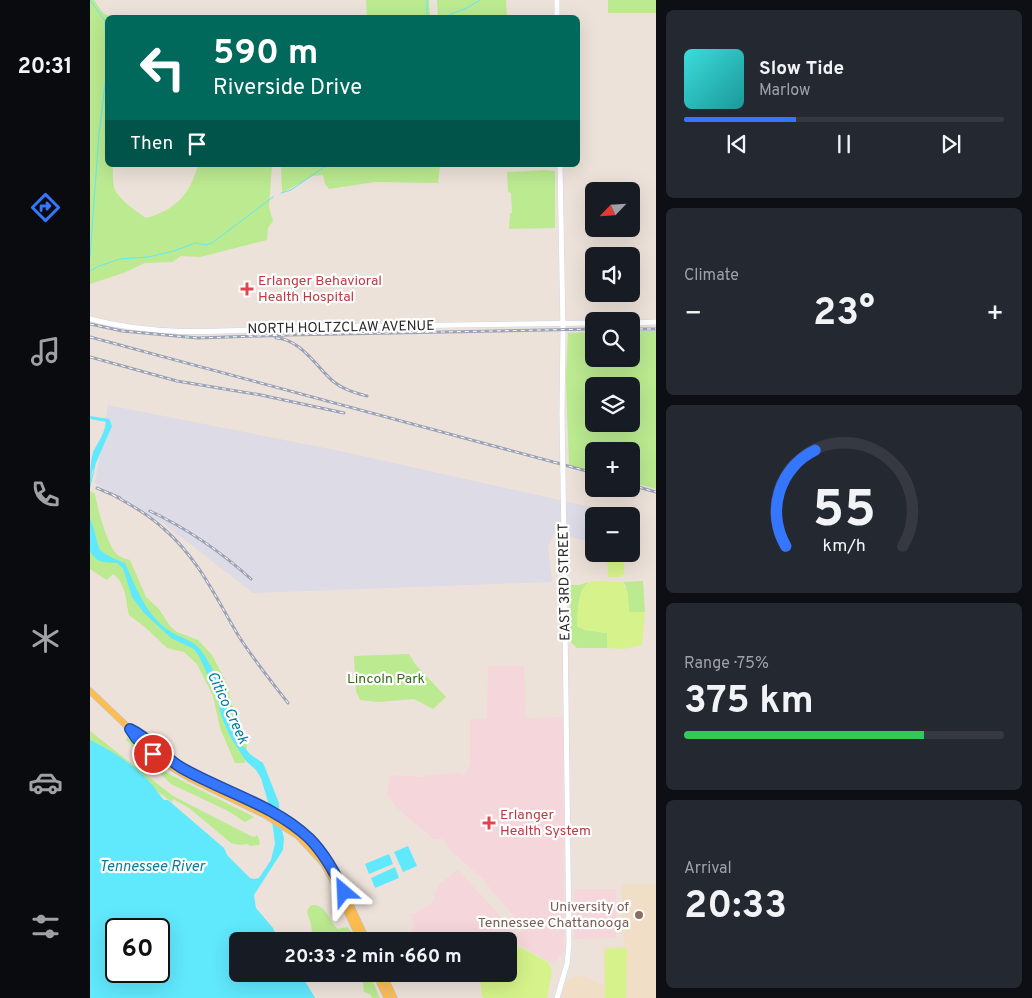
<!DOCTYPE html>
<html lang="en">
<head>
<meta charset="utf-8">
<style>
  body { margin:0; font-family:Overpass,sans-serif; background:#242831; color:#f1f3f6; height:100vh; display:flex; flex-direction:column; font-size:19px; white-space:nowrap }
  * { box-sizing:border-box; margin:0 }
  p { font-size:16px; color:#9ea1a6 }
  .icon { flex:none; width:28px; height:28px; fill:none; stroke:currentColor; stroke-width:2; stroke-linecap:round; stroke-linejoin:round }
  .map { position:relative; flex:1; overflow:hidden }
  .panel { display:flex; flex-direction:column; gap:10px; padding:10px; background:#0d0f14; width:376px }
  .panel>* { flex:none }
  .hud { position:absolute; left:15px; top:15px; width:475px; height:152px; border-radius:8px; box-shadow:0 5px 20px #0002; background:#00695c; color:#fff; overflow:hidden }
  .needle { width:32px; rotate:245deg }
  .buttons { position:absolute; left:495px; top:182px; display:grid; gap:10px }
  .buttons a { display:grid; place-items:center; width:55px; height:55px; border-radius:8px; background:#171b24; box-shadow:0 5px 20px #0002; font-size:25px }
  .speed { position:absolute; left:15px; top:918px; display:flex; gap:10px; font-size:25px; font-weight:700; text-align:center }
  .speed>* { display:grid; place-content:center; width:65px; height:65px; border-radius:50%; background:#171b24; box-shadow:0 5px 20px #0002; line-height:1 }
  .speed .limit { border:2px solid #111; border-radius:8px; background:#fff; color:#111 }
  .pin { position:absolute; display:grid; place-items:center; width:42px; height:42px; color:#fff; margin:-21px; border:2px solid #fff; border-radius:50%; box-shadow:0 1px 5px #0007 }
  .me { position:absolute; width:55px; margin:-28px; rotate:334deg; stroke-linejoin:round; filter:drop-shadow(0 0 4px #0008) }
  .turn { display:flex; align-items:center; gap:18px; height:105px; padding:0 25px; font-size:22px }
  .turn .icon { width:65px; height:65px; stroke-width:2.5 }
  .turn b { display:block; font-size:35px; line-height:42px }
  .then { display:flex; align-items:center; height:48px; padding:0 25px; background:#0003; gap:10px; font-size:19px }
  .big { font-size:38px; font-weight:700; line-height:1.1 }
  .panel .widget { flex:1; display:flex; flex-direction:column; justify-content:center; gap:8px; min-width:0; padding:0 18px; border-radius:8px; background:#242831 }
  .panel .dial { align-items:center; gap:0 }
  .dial svg { height:130px; overflow:visible; fill:none; stroke:#363941; stroke-width:7; stroke-linecap:round; text-anchor:middle }
  .dial text { fill:#f1f3f6; stroke:none }
  .song { display:flex; align-items:center; gap:15px }
  .cover { width:60px; height:60px; border-radius:8px; background:linear-gradient(135deg,hsl(180 70% 55%),hsl(180 70% 35%)) }
  .played { height:5px; border-radius:2px; background:linear-gradient(90deg,#3576ff 35%,#363941 35%) }
  .keys { display:flex; justify-content:space-around; direction:ltr }
  .heat { display:flex; justify-content:space-between; align-items:center; font-size:28px; direction:ltr }
  .charge { height:8px; border-radius:4px; background:linear-gradient(90deg,#34c759 75%,#363941 0) }
  .trip { position:absolute; left:139px; top:932px; width:288px; height:50px; border-radius:8px; background:#171b24; box-shadow:0 5px 20px #0002; font-weight:700; line-height:50px; text-align:center }
  main { display:flex; flex:1; min-height:0 }
  .tab-bar { display:flex; flex-direction:column; width:90px; justify-content:space-around; align-items:center; background:#090b0e; color:#9ea1a6 }
  .tab-bar .icon { width:35px; height:35px }
  .tab-bar .current { color:#3576ff }
  .tab-bar b { font-size:22px; color:#f1f3f6 }
  .map>svg:first-child { display:block }
  .industrial { fill:#dddbe5 }
  .education { fill:#f1dec7 }
  .medical { fill:#f5d6db }
  .green { fill:#bbea90; fill-rule:evenodd }
  .pitch { fill:#d5f38a }
  .water { fill:#60e8fc; fill-rule:evenodd }
  .lines { fill:none; stroke-linecap:round; stroke-linejoin:round }
  .stream { stroke:#60e8fc; stroke-width:1 }
  .secondary-casing { stroke:#cfd6e4; stroke-width:6 }
  .primary-casing { stroke:#c3c3c3; stroke-width:7 }
  .secondary { stroke:#fff; stroke-width:5 }
  .primary { stroke:#ffbd4d; stroke-width:5.5 }
  .rail-casing { stroke:#9ca3b6; stroke-width:3 }
  .rail { stroke:#fff; stroke-width:1; stroke-dasharray:4; stroke-linecap:butt }
  .secondary-bridge-casing { stroke:#cfd6e4; stroke-width:6; stroke-linecap:butt }
  .secondary-bridge { stroke:#fff; stroke-width:5 }
  .route-casing { stroke:#224da6; stroke-width:12 }
  .route { stroke:#3576ff; stroke-width:9 }
  .health-dot { fill:#e0444e; stroke:#fff; stroke-width:2 }
  .education-dot { fill:#8d6e63; stroke:#fff; stroke-width:2 }
  .labels { text-anchor:middle; dominant-baseline:central; stroke-width:4.5; stroke-linejoin:round; paint-order:stroke }
  .health-label { font-size:14px; fill:#be3a42; stroke:#fff; text-anchor:start }
  .street-label { font-size:14px; fill:#292929; stroke:#fff }
  .park-label { font-size:14px; fill:#326e12; stroke:#fff }
  .education-label { font-size:14px; fill:#785e54; stroke:#fff; text-anchor:end }
  .water-label { font-size:15px; font-style:italic; fill:#017ea0; stroke:#fff }
</style>
</head>
<body>
<main>
<nav class="tab-bar">
<b>20:31</b>
<svg class="icon current" aria-label="directions" viewBox="0 0 24 24"><path d="M12 3l9 9-9 9-9-9zM9 14v-3h6M13 9l2 2-2 2"/></svg>
<svg class="icon" aria-label="music" viewBox="0 0 24 24"><path d="M9 18V5l10-2v13"/><circle cx="6" cy="18" r="3"/><circle cx="16" cy="16" r="3"/></svg>
<svg class="icon" aria-label="phone" viewBox="0 0 24 24"><path d="M5 4h4l2 5-3 2q2 4 5 5l2-3 5 2v4C11 20 4 13 5 4z"/></svg>
<svg class="icon" aria-label="climate" viewBox="0 0 24 24"><path d="M12 3v18M4 7l16 10M4 17L20 7"/></svg>
<svg class="icon" aria-label="car" viewBox="0 0 24 24"><path d="M5 17H2v-5l4-1 3-4h7l3 4 3 1v5h-3M9 17h6M6 11h13"/><circle cx="7" cy="17" r="2"/><circle cx="17" cy="17" r="2"/></svg>
<svg class="icon" aria-label="filters" viewBox="0 0 24 24"><path d="M4 7h16M4 17h16"/><circle cx="9" cy="7" r="2"/><circle cx="15" cy="17" r="2"/></svg>
</nav>
<div class="map">
<svg width="566" height="998" viewBox="0 0 566 998">
  <rect width="100%" height="100%" fill="#ede2d9"/>
  <path class="industrial" d="M18,405L255,452L532,514L531,516H504V540L498,541L464,533L458,547L462,582L163,593L73,523L5,483Z"/>
  <path class="education" d="M531,884H566V998H471L476,981L490,975L514,985L513,947L534,946Z"/>
  <path class="medical" d="M398,666H434L436,718L473,717L474,942L473,953L463,964L425,942L423,939L434,927L403,892L393,879L359,849L353,839H344L307,808L297,794L300,775L334,777V775L367,773L375,775L380,764V719L397,718Z
    M368,870L423,929L417,933L384,938V941H319L324,926L321,915L342,903L348,885Z
    M484,889H526V938L484,939Z"/>
  <path class="green" d="M0,0H4L13,13L21,17L18,18V165H23C23,172 22,183 25,190C30,200 47,212 56,218C86,210 100,194 108,165H182L179,207L183,221L178,228L177,240L110,257L91,256L82,262L55,263L36,272L0,284Z
    M276,0H339L340,17H277Z
    M347,0H416L417,17H348Z
    M518,0H566V13H518Z
    M191,165H350L348,183L285,182L239,189L235,184L233,175L223,176L192,193Z
    M455,170L465,171V228L419,229L420,213H422L421,193L418,192L417,172Z
    M541,331H566V489L541,482V451H504V472L479,465L476,380L478,333L504,332V359H541ZM504,386H541V424H504Z
    M0,491L5,494C7,506 18,550 29,556C32,558 37,559 40,560L56,597L69,609L80,626L87,632L108,640L122,655L135,680L146,718L157,743L155,763H145L130,728L123,696L107,664L94,652L77,648L56,628L39,615C36,602 36,583 23,574L17,580L0,569Z
    M553,581L555,612H539L536,586L533,582Z
    M498,582L491,594L487,626L495,630L517,633V648H487L481,642L480,585H489Z
    M319,654L325,664L356,697L343,709L324,699L289,702L270,700L266,691L264,656Z
    M0,731L83,796L159,835L164,837L167,835L170,842L169,845L160,846L158,844L149,845L141,843L99,808L83,799L82,802L0,743Z
    M37,737L79,774L164,817L155,822L138,811L81,784L36,740Z
    M222,905C237,904 238,921 248,929L257,927L263,933L262,941H222C222,936 222,929 221,924C219,916 213,911 222,905Z
    M267,974H279L290,998H282L280,994L274,992L273,982Z"/>
  <path class="pitch" d="M517,555H531V557L534,556V575H531V577H518Z
    M502,581L533,582L538,593L539,612H555L552,645L534,649L517,648V633L495,630L487,626C488,614 486,586 502,581Z
    M430,947L458,962L462,971L457,998H394L392,996L390,978L393,974H418V948Z
    M537,948L536,998H515V949Z"/>
  <path class="water" d="M0,416L19,419L22,426L2,472L0,488C0,476 0,463 3,452C8,442 15,433 16,422L0,419Z
    M0,518C13,551 0,549 35,563C46,588 57,617 81,632C89,637 101,640 108,647C127,668 141,717 152,745L161,755L173,763L176,770L189,803L190,823L194,838L193,850L164,895L166,908L183,928L189,941H148V974H211L225,998H0V740C24,752 47,766 64,787C67,791 70,796 74,800H78L134,848L137,855L160,878L164,879L169,878L181,860L185,844L181,812L171,778L166,770L156,761L141,738L132,718L125,691L109,656L104,649L81,638L54,613L42,597L33,568L27,563L13,562L7,560L0,552ZM26,929H69V971H26Z
    M318,846L327,866L313,872L304,852Z
    M299,854L303,864L279,874L275,864Z
    M305,867L309,878L285,888L281,878Z"/>
  <g class="lines">
    <path class="stream" d="M0,0L15,21L17,68L9,134L0,257
      M337,0V18
      M351,18L377,8L390,0
      M191,193L201,190L237,165
      M0,271L9,266L30,259L58,257L84,251L105,243L116,245L122,243L183,197
      M0,487L5,465"/>
    <g class="secondary-casing">
      <path id="secondary" d="M467,18V0
        M470,165L473,330L472,414
        M0,319C73,339 148,330 223,327C316,325 410,324 504,323
        M541,323L566,322
        M467,998L477,964L479,944L474,543"/>
    </g>
    <g class="primary-casing">
      <path id="primary" d="M0,691L40,729L46,738L76,764L99,778L175,815L208,836L233,863L242,879L271,941
        M40,729L50,734L67,749L91,768L189,816C237,844 255,894 277,941
        M286,974L297,998
        M293,974L304,998"/>
    </g>
    <use href="#secondary" class="secondary"/>
    <use href="#primary" class="primary"/>
    <g class="rail-casing">
      <path id="rail" d="M0,324L32,331L108,338L199,335L504,329
        M541,329H566
        M0,337L504,473
        M186,338C211,339 227,368 244,382C254,390 266,393 277,396
        M0,357L87,381L171,395L254,413
        M541,485L566,492
        M7,488L30,498
        M23,495C41,505 59,515 74,529C108,558 126,598 148,635C163,659 181,681 198,703
        M60,511C98,529 130,551 161,579"/>
    </g>
    <use href="#rail" class="rail"/>
    <g class="secondary-bridge-casing">
      <path id="secondary-bridge" d="M472,414L474,543"/>
    </g>
    <use href="#secondary-bridge" class="secondary-bridge"/>
  </g>
  <g class="lines">
    <g class="route-casing">
      <path id="route" d="M63,754L46,738L40,729C60,738 73,757 92,768C134,792 184,805 219,838C235,854 245,873 254,892"/>
    </g>
    <use href="#route" class="route"/>
  </g>
  <g class="health-dot">
    <path d="M154.5 281.5h5v5h5v5h-5v5h-5v-5h-5v-5h5z"/>
    <path d="M396.5 815.5h5v5h5v5h-5v5h-5v-5h-5v-5h5z"/>
  </g>
  <circle class="education-dot" cx="549" cy="915" r="5"/>
  <g class="labels">
    <g class="health-label">
      <text x="168" y="281">Erlanger Behavioral<tspan x="168" dy="16">Health Hospital</tspan></text>
      <text x="410" y="815">Erlanger<tspan x="410" dy="16">Health System</tspan></text>
    </g>
    <g class="street-label">
      <text transform="translate(251 328) rotate(-1)">NORTH HOLTZCLAW AVENUE</text>
      <text transform="translate(475 582) rotate(-91)">EAST 3RD STREET</text>
    </g>
    <g class="park-label">
      <text x="296" y="679">Lincoln Park</text>
    </g>
    <g class="education-label">
      <text x="539" y="907">University of<tspan x="539" dy="16">Tennessee Chattanooga</tspan></text>
    </g>
    <g class="water-label">
      <text transform="translate(137 708) rotate(65)">Citico Creek</text>
      <text x="62" y="867">Tennessee River</text>
    </g>
  </g>
</svg>
<div class="buttons">
<a><svg class="needle" viewBox="-14 -14 28 28"><path d="M0-13l5 13h-10z" fill="#e53935"/><path d="M0 13l5-13h-10z" fill="#9ea1a6"/></svg></a>
<a><svg class="icon" aria-label="sound" viewBox="0 0 24 24"><path d="M4 9h4l5-4v14l-5-4H4zM17 9q2 3 0 6"/></svg></a>
<a><svg class="icon" aria-label="search" viewBox="0 0 24 24"><circle cx="10" cy="10" r="6"/><path d="M15 15l6 6"/></svg></a>
<a><svg class="icon" aria-label="layers" viewBox="0 0 24 24"><path d="M12 4l9 5-9 5-9-5zM3 14l9 5 9-5"/></svg></a>
<a>+</a>
<a>−</a>
</div>
<div class="speed"><div class="limit">60</div></div>
<div class="pin" style="left:63px;top:754px;background:#d93025"><svg class="icon" aria-label="arrive" viewBox="0 0 24 24"><path d="M6 21V4h12l-3 4 3 4H6"/></svg></div>
<svg class="me" style="left:254px;top:892px" viewBox="-20 -20 40 40"><path d="M0-17L14 15 0 8-14 15z" fill="#3576ff" stroke="#fff" stroke-width="4"/></svg>
<div class="trip">20:33 · 2 min · 660 m</div>
<div class="hud">
<div class="turn"><svg class="icon" aria-label="left" viewBox="0 0 24 24"><path d="M17 20v-9H6M10 6l-5 5 5 5"/></svg><div><b>590 m</b>Riverside Drive</div></div>
<div class="then">Then<svg class="icon" aria-label="arrive" viewBox="0 0 24 24"><path d="M6 21V4h12l-3 4 3 4H6"/></svg></div>
</div>
</div>
<section class="panel">
<div class="widget">
<div class="song"><i class="cover"></i><div><b>Slow Tide</b><p>Marlow</p></div></div>
<div class="played"></div>
<div class="keys"><svg class="icon" aria-label="previous" viewBox="0 0 24 24"><path d="M18 5L8 12l10 7zM5 5v14"/></svg><svg class="icon" aria-label="pause" viewBox="0 0 24 24"><path d="M8 5v14M16 5v14"/></svg><svg class="icon" aria-label="next" viewBox="0 0 24 24"><path d="M6 5l10 7-10 7zM19 5v14"/></svg></div>
</div>
<div class="widget"><p>Climate</p>
<div class="heat"><a>−</a><b class="big">23°</b><a>+</a></div>
</div>
<div class="widget dial"><svg viewBox="0 0 100 80">
<path d="M14 69A42 42 0 1 1 86 69"/>
<path d="M14 69A42 42 0 0 1 32 10" stroke="#3576ff"/>
<text x="50" y="56" font-size="32" font-weight="700">55</text>
<text x="50" y="72" font-size="11">km/h</text>
</svg></div>
<div class="widget"><p>Range · 75%</p><b class="big">375 km</b><div class="charge"></div></div>
<div class="widget"><p>Arrival</p><b class="big">20:33</b></div>
</section>
</main>
</body>
</html>
